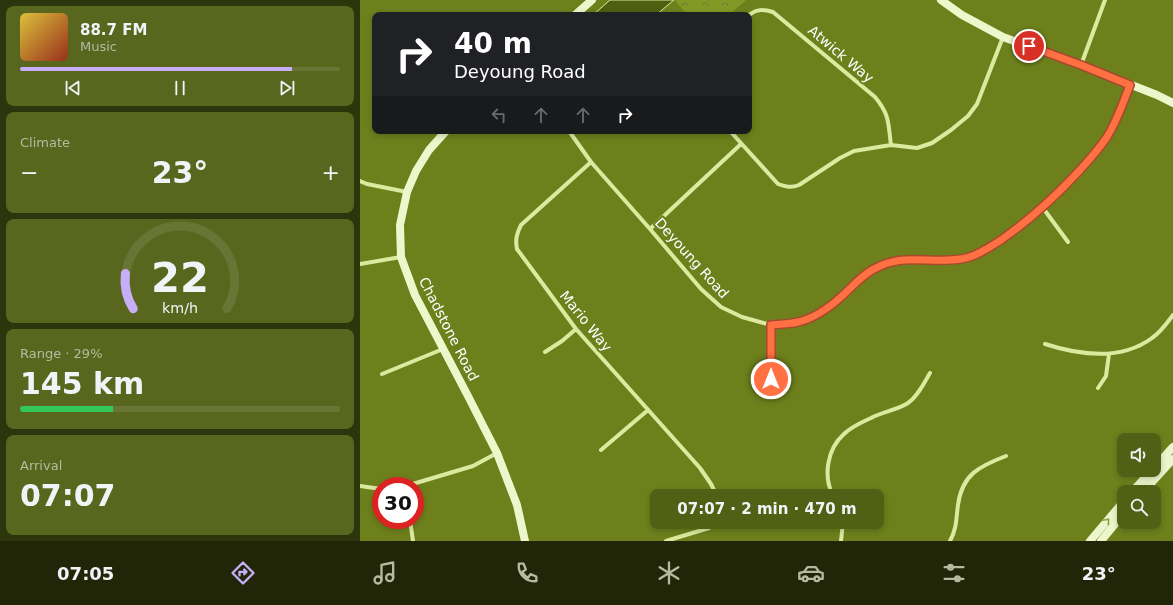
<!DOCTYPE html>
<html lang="en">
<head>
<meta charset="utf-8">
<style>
  body { margin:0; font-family:"DejaVu Sans",sans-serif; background:#58661e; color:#f1f3f6; height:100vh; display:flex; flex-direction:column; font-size:15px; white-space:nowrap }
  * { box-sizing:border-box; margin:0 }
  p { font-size:13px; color:#b5bba0 }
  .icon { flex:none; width:22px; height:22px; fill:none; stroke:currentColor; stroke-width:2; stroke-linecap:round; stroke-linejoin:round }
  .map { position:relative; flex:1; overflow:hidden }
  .side { display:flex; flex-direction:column; gap:6px; padding:6px; background:#2d350c; width:360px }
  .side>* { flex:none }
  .banner { position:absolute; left:12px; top:12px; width:380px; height:122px; border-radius:8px; box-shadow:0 2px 6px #0003; background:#202124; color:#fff; overflow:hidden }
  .controls { position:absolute; left:757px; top:433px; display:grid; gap:8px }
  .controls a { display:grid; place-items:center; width:44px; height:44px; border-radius:8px; background:#526015; box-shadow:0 2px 6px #0003; font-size:20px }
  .speed { position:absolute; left:12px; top:477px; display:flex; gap:8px; font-size:20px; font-weight:700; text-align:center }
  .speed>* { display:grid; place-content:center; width:52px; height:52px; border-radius:50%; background:#526015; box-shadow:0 2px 6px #0003; line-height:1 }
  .speed .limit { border:6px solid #d22; background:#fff; color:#111 }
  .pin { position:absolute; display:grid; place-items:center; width:34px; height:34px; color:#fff; margin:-17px; border:2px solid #fff; border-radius:50%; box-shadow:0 1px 4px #0007 }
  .me { position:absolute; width:44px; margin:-22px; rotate:0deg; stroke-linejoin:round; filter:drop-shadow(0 0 3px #0008) }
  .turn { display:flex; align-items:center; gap:14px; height:84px; padding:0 16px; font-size:18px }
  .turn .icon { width:52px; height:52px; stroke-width:2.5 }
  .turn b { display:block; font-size:28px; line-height:34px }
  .lanes { display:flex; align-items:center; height:38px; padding:0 16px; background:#0003; justify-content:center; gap:20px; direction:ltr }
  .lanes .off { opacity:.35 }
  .big { font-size:30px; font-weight:700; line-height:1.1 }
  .side .tile { flex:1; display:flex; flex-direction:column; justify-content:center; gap:6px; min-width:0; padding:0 14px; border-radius:8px; background:#58661e }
  .side .dial { align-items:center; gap:0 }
  .dial svg { height:104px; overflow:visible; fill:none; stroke:#687534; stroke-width:7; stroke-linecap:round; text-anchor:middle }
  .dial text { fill:#f1f3f6; stroke:none }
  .song { display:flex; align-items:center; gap:12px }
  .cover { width:48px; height:48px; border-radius:6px; background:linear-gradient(135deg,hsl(50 70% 55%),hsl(10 70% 35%)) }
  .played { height:4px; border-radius:2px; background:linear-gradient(90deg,#c7aff8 85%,#687534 85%) }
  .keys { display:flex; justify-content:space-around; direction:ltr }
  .heat { display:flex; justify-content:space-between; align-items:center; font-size:22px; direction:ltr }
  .charge { height:6px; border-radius:3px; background:linear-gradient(90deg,#34c759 29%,#687534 0) }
  .trip { position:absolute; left:290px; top:489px; width:234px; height:40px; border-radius:8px; background:#526015; box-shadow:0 2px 6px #0003; font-weight:700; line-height:40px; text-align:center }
  .dock { display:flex; height:64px; justify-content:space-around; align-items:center; background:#212608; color:#b5bba0 }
  .dock .icon { width:28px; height:28px }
  .dock .on { color:#c7aff8 }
  .dock b { font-size:18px; color:#f1f3f6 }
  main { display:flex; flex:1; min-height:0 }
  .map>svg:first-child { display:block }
  .park { fill:url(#park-crowns) }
  .water { fill:#4f5f12; stroke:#ddec92 }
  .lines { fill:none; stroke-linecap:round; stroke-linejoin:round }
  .street { stroke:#dcea9f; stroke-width:4 }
  .secondary { stroke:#eef7cb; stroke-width:8 }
  .oneway { stroke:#8d9e48 }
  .route-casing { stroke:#a6492c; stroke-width:10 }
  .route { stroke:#ff7043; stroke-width:7 }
  .labels { text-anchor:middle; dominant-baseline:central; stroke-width:4; stroke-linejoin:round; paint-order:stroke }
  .street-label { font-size:14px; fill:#fff; stroke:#6d801c }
</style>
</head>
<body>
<main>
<section class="side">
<div class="tile">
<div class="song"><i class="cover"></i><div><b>88.7 FM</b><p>Music</p></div></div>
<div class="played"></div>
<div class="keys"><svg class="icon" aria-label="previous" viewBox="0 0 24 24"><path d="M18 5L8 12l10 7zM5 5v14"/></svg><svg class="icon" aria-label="pause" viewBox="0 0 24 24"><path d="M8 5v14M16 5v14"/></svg><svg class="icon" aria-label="next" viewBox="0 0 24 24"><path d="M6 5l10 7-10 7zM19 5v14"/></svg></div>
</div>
<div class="tile"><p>Climate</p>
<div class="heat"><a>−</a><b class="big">23°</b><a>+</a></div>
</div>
<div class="tile dial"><svg viewBox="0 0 100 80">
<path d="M14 69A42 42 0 1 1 86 69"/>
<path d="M14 69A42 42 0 0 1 8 42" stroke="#c7aff8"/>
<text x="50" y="56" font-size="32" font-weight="700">22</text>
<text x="50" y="72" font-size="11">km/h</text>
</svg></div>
<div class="tile"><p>Range · 29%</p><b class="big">145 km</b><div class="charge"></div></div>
<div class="tile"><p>Arrival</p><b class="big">07:07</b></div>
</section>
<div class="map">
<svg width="813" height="541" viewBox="0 0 813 541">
  <defs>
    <pattern id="park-crowns" width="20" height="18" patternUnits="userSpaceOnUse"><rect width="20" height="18" fill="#849925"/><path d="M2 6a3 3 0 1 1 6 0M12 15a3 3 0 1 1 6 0" fill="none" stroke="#707e33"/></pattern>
  </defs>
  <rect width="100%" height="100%" fill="#6d801c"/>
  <path class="park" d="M315,0H386L369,15H327Z"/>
  <path class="water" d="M250,0H314L296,15H233Z"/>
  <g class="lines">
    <path class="street" d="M389,15C397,9 403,9 413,12L515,97C530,115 528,123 531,145
      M721,65L745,0
      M209,131L231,162L290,229L341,289L361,307L382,317L411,325L439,322L462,312L481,296L503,275L519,266L539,259H561L587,260L606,258L624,251L653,231L683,208L708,183L731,157L746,138L755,121L770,85
      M370,131L418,184C426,187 431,188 439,185L480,158L494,151L531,145L557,148L572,143L591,130L608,116L617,104L643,37
      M231,162L161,225C157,233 155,239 157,249L216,329L340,468L351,484L357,496
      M0,181L7,184L47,192
      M683,208L708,242
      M290,229L381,144
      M0,264L41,257
      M685,344C719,355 761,361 792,338C801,332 807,323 813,315
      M185,352L202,341L216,329
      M22,374L83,349
      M411,379V325
      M738,388L746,376L749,354
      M241,450L288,410
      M0,486L21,489
      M46,486L113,466L137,453
      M473,496C463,476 467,449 484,434C491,427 502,422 511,418C522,412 537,410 548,403C558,396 564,383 570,373
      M50,520L53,541
      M306,541L349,528L354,522
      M481,541L483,522
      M590,541C597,528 596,519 598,505C602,474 620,466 646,456"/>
    <path class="secondary" d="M581,0L602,15L643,37L721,65L797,95L813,103
      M215,15L232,0
      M86,131L69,150L56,171L47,192L40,225L41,257L55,295L109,398L137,453L157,505L165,541
      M794,468L813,447
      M772,492L792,470
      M783,492L813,459
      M730,541L764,501
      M741,541L764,513"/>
  </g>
  <defs><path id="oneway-chevron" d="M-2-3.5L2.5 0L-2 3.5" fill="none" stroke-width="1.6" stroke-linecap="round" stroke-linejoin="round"/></defs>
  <use class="oneway" href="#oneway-chevron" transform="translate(747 521) rotate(-49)"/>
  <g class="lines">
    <g class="route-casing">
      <path id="route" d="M411,379V325C420,324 430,324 438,322C455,318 470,307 482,296C494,285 505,272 520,266C548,253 577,265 606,258C619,255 630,247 641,240C671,219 695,197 720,170C729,160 739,149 747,137C757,121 763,103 770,85L721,65L669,46"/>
    </g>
    <use href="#route" class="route"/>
  </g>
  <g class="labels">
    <g class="street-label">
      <text transform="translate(481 54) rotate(40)">Atwick Way</text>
      <text transform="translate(332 258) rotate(48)">Deyoung Road</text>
      <text transform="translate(226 321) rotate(51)">Mario Way</text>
      <text transform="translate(89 329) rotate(63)">Chadstone Road</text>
    </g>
  </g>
</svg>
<div class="controls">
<a><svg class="icon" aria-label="sound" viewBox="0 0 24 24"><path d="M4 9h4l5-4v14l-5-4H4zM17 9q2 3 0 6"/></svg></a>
<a><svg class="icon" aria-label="search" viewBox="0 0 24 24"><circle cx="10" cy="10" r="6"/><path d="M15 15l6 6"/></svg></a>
</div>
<div class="speed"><div class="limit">30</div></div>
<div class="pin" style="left:669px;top:46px;background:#d93025"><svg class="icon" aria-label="arrive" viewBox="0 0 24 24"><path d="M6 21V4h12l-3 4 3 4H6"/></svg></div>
<svg class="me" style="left:411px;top:379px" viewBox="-20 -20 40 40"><circle r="17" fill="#ff7043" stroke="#fff" stroke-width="3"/><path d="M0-11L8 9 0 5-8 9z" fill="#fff"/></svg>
<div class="trip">07:07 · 2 min · 470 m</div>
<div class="banner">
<div class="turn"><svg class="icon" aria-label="right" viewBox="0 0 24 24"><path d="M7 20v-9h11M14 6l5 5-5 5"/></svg><div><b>40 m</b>Deyoung Road</div></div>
<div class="lanes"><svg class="icon off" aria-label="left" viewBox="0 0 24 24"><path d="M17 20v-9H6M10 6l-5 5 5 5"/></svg><svg class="icon off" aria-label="ahead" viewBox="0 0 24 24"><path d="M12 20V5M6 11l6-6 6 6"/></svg><svg class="icon off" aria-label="ahead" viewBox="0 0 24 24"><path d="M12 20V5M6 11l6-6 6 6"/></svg><svg class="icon" aria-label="right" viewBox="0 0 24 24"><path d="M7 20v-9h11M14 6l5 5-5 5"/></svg></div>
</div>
</div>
</main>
<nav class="dock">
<b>07:05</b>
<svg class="icon on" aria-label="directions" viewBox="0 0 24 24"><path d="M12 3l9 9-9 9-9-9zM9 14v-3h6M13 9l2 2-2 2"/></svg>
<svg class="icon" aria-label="music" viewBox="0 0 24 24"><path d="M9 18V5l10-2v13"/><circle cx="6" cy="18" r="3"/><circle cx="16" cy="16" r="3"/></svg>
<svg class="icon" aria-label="phone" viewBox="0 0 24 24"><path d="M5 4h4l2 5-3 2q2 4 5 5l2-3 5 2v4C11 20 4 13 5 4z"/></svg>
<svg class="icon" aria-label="climate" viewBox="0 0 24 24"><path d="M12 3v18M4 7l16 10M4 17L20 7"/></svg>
<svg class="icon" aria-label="car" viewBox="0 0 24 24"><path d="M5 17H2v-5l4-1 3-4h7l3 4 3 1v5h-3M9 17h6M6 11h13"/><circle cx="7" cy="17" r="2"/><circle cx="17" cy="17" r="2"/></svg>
<svg class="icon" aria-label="filters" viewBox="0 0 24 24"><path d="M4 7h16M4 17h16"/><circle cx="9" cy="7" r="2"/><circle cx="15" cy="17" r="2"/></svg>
<b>23°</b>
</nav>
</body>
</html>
